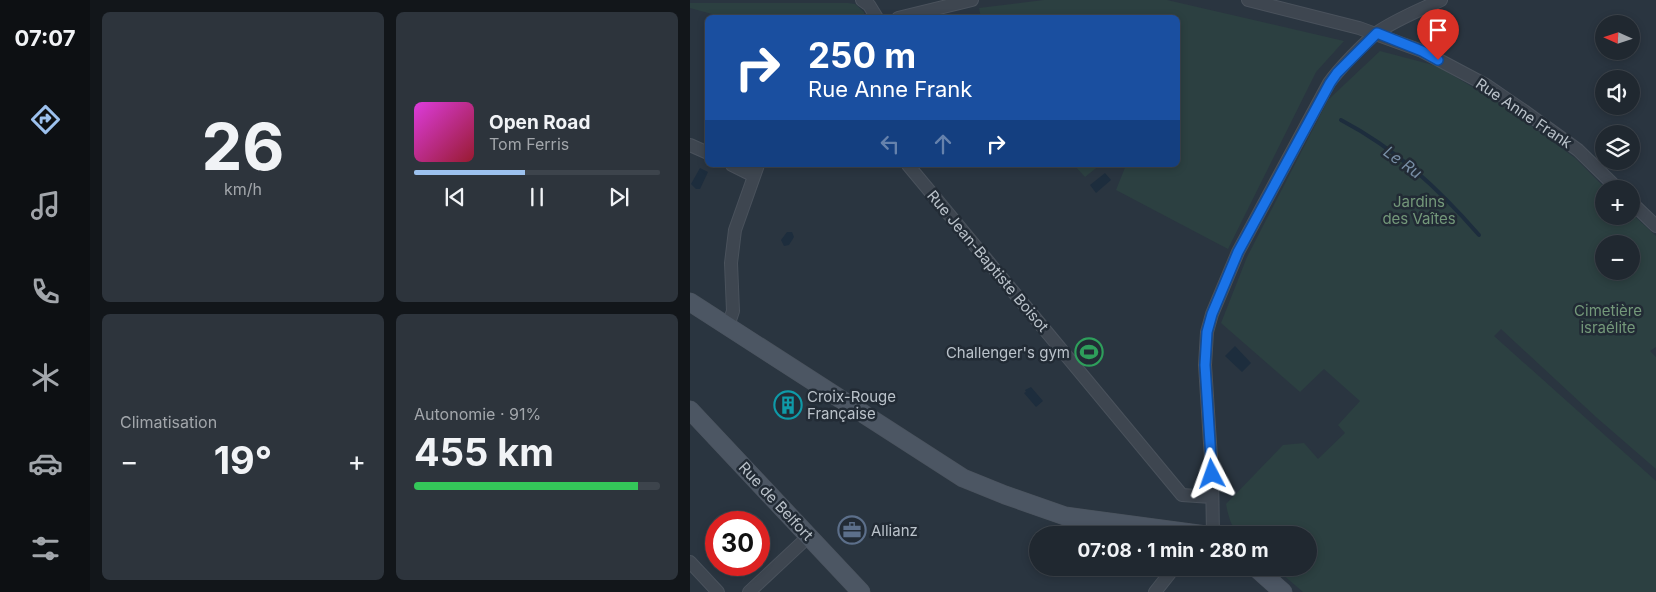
<!DOCTYPE html>
<html lang="fr">
<head>
<meta charset="utf-8">
<style>
  body { margin:0; font-family:Inter,sans-serif; background:#2d343c; color:#f1f3f6; height:100vh; display:flex; flex-direction:column; font-size:19px; white-space:nowrap }
  * { box-sizing:border-box; margin:0 }
  p { font-size:16px; color:#a2a6ab }
  .icon { flex:none; width:28px; height:28px; fill:none; stroke:currentColor; stroke-width:2; stroke-linecap:round; stroke-linejoin:round }
  .map { position:relative; flex:1; overflow:hidden }
  .panel { display:flex; flex-direction:column; gap:12px; padding:12px; background:#12161a; width:600px }
  .panel>* { flex:none }
  .banner { position:absolute; left:15px; top:15px; width:475px; height:152px; border-radius:8px; box-shadow:0 2px 8px #0003,0 0 0 1px #3d444c; background:#1a4fa0; color:#fff; overflow:hidden }
  .needle { width:32px; rotate:273deg }
  .buttons { position:absolute; left:905px; top:15px; display:grid; gap:10px }
  .buttons a { display:grid; place-items:center; width:45px; height:45px; border-radius:50%; background:#202830; box-shadow:0 2px 8px #0003,0 0 0 1px #3d444c; font-size:25px }
  .speed { position:absolute; left:15px; top:511px; display:flex; gap:10px; font-size:25px; font-weight:700; text-align:center }
  .speed>* { display:grid; place-content:center; width:65px; height:65px; border-radius:50%; background:#202830; box-shadow:0 2px 8px #0003,0 0 0 1px #3d444c; line-height:1 }
  .speed .limit { border:8px solid #d22; background:#fff; color:#111 }
  .pin { position:absolute; display:grid; place-items:center; width:42px; height:42px; color:#fff; margin:-51px -21px; border-radius:50% 50% 50% 0; rotate:-45deg; box-shadow:0 0 5px #0007 }
  .pin .icon { rotate:45deg }
  .me { position:absolute; width:55px; margin:-28px; rotate:356deg; stroke-linejoin:round; filter:drop-shadow(0 0 4px #0008) }
  .turn { display:flex; align-items:center; gap:18px; height:105px; padding:0 20px; font-size:22px }
  .turn .icon { width:65px; height:65px; stroke-width:2.5 }
  .turn b { display:block; font-size:35px; line-height:42px }
  .lanes { display:flex; align-items:center; height:48px; padding:0 20px; background:#0003; justify-content:center; gap:25px; direction:ltr }
  .lanes .off { opacity:.35 }
  .big { font-size:38px; font-weight:700; line-height:1.1 }
  .panel .widget { flex:1; display:flex; flex-direction:column; justify-content:center; gap:8px; min-width:0; padding:0 18px; border-radius:8px; background:#2d343c }
  .panel .dial { align-items:center; gap:0 }
  .dial b { font-size:65px; line-height:1 }
  .song { display:flex; align-items:center; gap:15px }
  .cover { width:60px; height:60px; border-radius:8px; background:linear-gradient(135deg,hsl(300 70% 55%),hsl(350 70% 35%)) }
  .played { height:5px; border-radius:2px; background:linear-gradient(90deg,#9cc1ee 45%,#3d444c 45%) }
  .keys { display:flex; justify-content:space-around; direction:ltr }
  .heat { display:flex; justify-content:space-between; align-items:center; font-size:28px; direction:ltr }
  .charge { height:8px; border-radius:4px; background:linear-gradient(90deg,#34c759 91%,#3d444c 0) }
  .panel .tiles { flex:1; display:grid; gap:12px; grid-template-columns:repeat(2,1fr) }
  .trip { position:absolute; left:339px; top:526px; width:288px; height:50px; border-radius:25px; background:#202830; box-shadow:0 2px 8px #0003,0 0 0 1px #3d444c; font-weight:700; line-height:50px; text-align:center }
  main { display:flex; flex:1; min-height:0 }
  .tab-bar { display:flex; flex-direction:column; width:90px; justify-content:space-around; align-items:center; background:#0d1013; color:#a2a6ab }
  .tab-bar .icon { width:35px; height:35px }
  .tab-bar .current { color:#9cc1ee }
  .tab-bar b { font-size:22px; color:#f1f3f6 }
  .map>svg:first-child { display:block }
  .green { fill:#2c4041; fill-rule:evenodd }
  .water { fill:#1d2d3d }
  .lines { fill:none; stroke-linecap:round; stroke-linejoin:round }
  .stream { stroke:#1d2d3d; stroke-width:4 }
  .street-casing { stroke:#4a525c; stroke-width:14 }
  .secondary-casing { stroke:#4a525c; stroke-width:19 }
  .street { stroke:#3e4650; stroke-width:12 }
  .secondary { stroke:#4c5663; stroke-width:18 }
  .route-casing { stroke:#114b97; stroke-width:12 }
  .route { stroke:#1a73e8; stroke-width:9 }
  .labels { text-anchor:middle; dominant-baseline:central; stroke-width:5; stroke-linejoin:round; paint-order:stroke }
  .street-label { font-size:15px; fill:#bac2ca; stroke:#222b35 }
  .park-label { font-size:15px; fill:#74987a; stroke:#222b35 }
  .poi-label { font-size:15px; fill:#bac2ca; stroke:#222b35; text-anchor:start }
  .water-label { font-size:16px; font-style:italic; fill:#788ea5; stroke:#222b35 }
</style>
</head>
<body>
<main>
<nav class="tab-bar">
<b>07:07</b>
<svg class="icon current" aria-label="directions" viewBox="0 0 24 24"><path d="M12 3l9 9-9 9-9-9zM9 14v-3h6M13 9l2 2-2 2"/></svg>
<svg class="icon" aria-label="music" viewBox="0 0 24 24"><path d="M9 18V5l10-2v13"/><circle cx="6" cy="18" r="3"/><circle cx="16" cy="16" r="3"/></svg>
<svg class="icon" aria-label="phone" viewBox="0 0 24 24"><path d="M5 4h4l2 5-3 2q2 4 5 5l2-3 5 2v4C11 20 4 13 5 4z"/></svg>
<svg class="icon" aria-label="climate" viewBox="0 0 24 24"><path d="M12 3v18M4 7l16 10M4 17L20 7"/></svg>
<svg class="icon" aria-label="car" viewBox="0 0 24 24"><path d="M5 17H2v-5l4-1 3-4h7l3 4 3 1v5h-3M9 17h6M6 11h13"/><circle cx="7" cy="17" r="2"/><circle cx="17" cy="17" r="2"/></svg>
<svg class="icon" aria-label="filters" viewBox="0 0 24 24"><path d="M4 7h16M4 17h16"/><circle cx="9" cy="7" r="2"/><circle cx="15" cy="17" r="2"/></svg>
</nav>
<section class="panel">
<div class="tiles">
<div class="widget dial"><b>26</b><p>km/h</p></div>
<div class="widget">
<div class="song"><i class="cover"></i><div><b>Open Road</b><p>Tom Ferris</p></div></div>
<div class="played"></div>
<div class="keys"><svg class="icon" aria-label="previous" viewBox="0 0 24 24"><path d="M18 5L8 12l10 7zM5 5v14"/></svg><svg class="icon" aria-label="pause" viewBox="0 0 24 24"><path d="M8 5v14M16 5v14"/></svg><svg class="icon" aria-label="next" viewBox="0 0 24 24"><path d="M6 5l10 7-10 7zM19 5v14"/></svg></div>
</div>
<div class="widget"><p>Climatisation</p>
<div class="heat"><a>−</a><b class="big">19°</b><a>+</a></div>
</div>
<div class="widget"><p>Autonomie · 91%</p><b class="big">455 km</b><div class="charge"></div></div>
</div>
</section>
<div class="map">
<svg width="966" height="592" viewBox="0 0 966 592">
  <rect width="100%" height="100%" fill="#2a3540"/>
  <path class="green" d="M354,0H477L654,41L626,72L538,249L426,190L436,165H488V18H291L289,8Z
    M0,3H158L165,4L174,12V17H33L0,8Z
    M690,51L747,66L811,104L885,158L916,189H914V216H941V213L966,236V347L960,351L966,357V469L906,417L811,329L804,336L966,481V592H613L585,568H618V535H549C541,527 538,515 536,504L593,445L614,443L628,459L655,433L648,425L670,401L634,369L610,392L531,323L557,257L638,100ZM914,244H941V271H914Z
    M384,165H410L395,177Z"/>
  <path class="water" d="M10,168L18,172L10,189H6L1,184Z
    M415,173L421,180L406,193L400,185Z
    M97,232H102L104,237L99,245L94,246L91,240Z
    M545,346L561,363L552,372L535,356Z
    M341,387L353,401L346,407L334,393L336,392L335,390Z"/>
  <g class="lines">
    <path class="stream" d="M651,120C706,149 748,188 789,235"/>
    <g class="street-casing">
      <path id="street" d="M172,0L179,5L187,18
        M558,0L669,28L732,51L796,85L834,111L888,150L928,189
        M208,18L282,0
        M0,145L18,153
        M42,165L64,176
        M218,165L492,495L522,497
        M941,202L966,226
        M38,326L43,311L41,263L45,230L68,165
        M523,535L522,474L515,365L517,332L522,314L548,252L639,83C649,69 674,43 688,32C707,19 730,10 751,0
        M0,562L28,592
        M59,592L119,536
        M465,592L484,568"/>
    </g>
    <g class="secondary-casing">
      <path id="secondary" d="M0,302L273,478L315,495L375,516L516,535
        M0,410L171,592
        M566,568L593,592"/>
    </g>
    <use href="#street" class="street"/>
    <use href="#secondary" class="secondary"/>
  </g>
  <g class="lines">
    <g class="route-casing">
      <path id="route" d="M522,474L515,365L517,332L522,314L548,252L640,83L647,73L687,33L732,51L748,60"/>
    </g>
    <use href="#route" class="route"/>
  </g>
  <defs>
    <g id="stadium-ring" transform="scale(1.4375)"><circle r="9.5" fill="#222b35" stroke="#2e9e5b" stroke-width="1.5"/><path d="M0-5a6.5 5 0 1 0 0 10a6.5 5 0 1 0 0-10ZM-3.5-1.8h7v3.6h-7Z" fill="#2e9e5b"/></g>
    <g id="building-ring" transform="scale(1.4375)"><circle r="9.5" fill="#222b35" stroke="#0f9aa8" stroke-width="1.5"/><path d="M-4-6H4V6H1V3H-1V6H-4ZM-2.5-4.3h1.7v1.8h-1.7ZM.8-4.3h1.7v1.8H.8ZM-2.5-1h1.7V.8h-1.7ZM.8-1h1.7V.8H.8Z" fill="#0f9aa8"/></g>
    <g id="office-ring" transform="scale(1.4375)"><circle r="9.5" fill="#222b35" stroke="#5c6f8a" stroke-width="1.5"/><path d="M-6-3h4V-5.5h4V-3h4V5H-6ZM-1-4.5V-3h2v-1.5ZM-6 0V1H6V0Z" fill="#5c6f8a"/></g>
  </defs>
  <g fill-rule="evenodd">
    <use href="#stadium-ring" x="399" y="352"/>
    <use href="#building-ring" x="98" y="405"/>
    <use href="#office-ring" x="162" y="530"/>
  </g>
  <g class="labels">
    <g class="street-label">
      <text transform="translate(834 113) rotate(34)">Rue Anne Frank</text>
      <text transform="translate(298 261) rotate(50)">Rue Jean-Baptiste Boisot</text>
      <text transform="translate(86 501) rotate(47)">Rue de Belfort</text>
    </g>
    <g class="park-label">
      <text x="729" y="201">Jardins<tspan x="729" dy="17">des Vaîtes</tspan></text>
      <text x="918" y="310">Cimetière<tspan x="918" dy="17">israélite</tspan></text>
    </g>
    <g class="poi-label">
      <text x="380" y="352" text-anchor="end">Challenger's gym</text>
      <text x="117" y="396">Croix-Rouge<tspan x="117" dy="17">Française</tspan></text>
      <text x="181" y="530">Allianz</text>
    </g>
    <g class="water-label">
      <text transform="translate(713 162) rotate(36)">Le Ru</text>
    </g>
  </g>
</svg>
<div class="buttons">
<a><svg class="needle" viewBox="-14 -14 28 28"><path d="M0-13l5 13h-10z" fill="#e53935"/><path d="M0 13l5-13h-10z" fill="#a2a6ab"/></svg></a>
<a><svg class="icon" aria-label="sound" viewBox="0 0 24 24"><path d="M4 9h4l5-4v14l-5-4H4zM17 9q2 3 0 6"/></svg></a>
<a><svg class="icon" aria-label="layers" viewBox="0 0 24 24"><path d="M12 4l9 5-9 5-9-5zM3 14l9 5 9-5"/></svg></a>
<a>+</a>
<a>−</a>
</div>
<div class="speed"><div class="limit">30</div></div>
<div class="pin" style="left:748px;top:60px;background:#d93025"><svg class="icon" aria-label="arrive" viewBox="0 0 24 24"><path d="M6 21V4h12l-3 4 3 4H6"/></svg></div>
<svg class="me" style="left:522px;top:474px" viewBox="-20 -20 40 40"><path d="M0-17L14 15 0 8-14 15z" fill="#1a73e8" stroke="#fff" stroke-width="4"/></svg>
<div class="trip">07:08 · 1 min · 280 m</div>
<div class="banner">
<div class="turn"><svg class="icon" aria-label="right" viewBox="0 0 24 24"><path d="M7 20v-9h11M14 6l5 5-5 5"/></svg><div><b>250 m</b>Rue Anne Frank</div></div>
<div class="lanes"><svg class="icon off" aria-label="left" viewBox="0 0 24 24"><path d="M17 20v-9H6M10 6l-5 5 5 5"/></svg><svg class="icon off" aria-label="ahead" viewBox="0 0 24 24"><path d="M12 20V5M6 11l6-6 6 6"/></svg><svg class="icon" aria-label="right" viewBox="0 0 24 24"><path d="M7 20v-9h11M14 6l5 5-5 5"/></svg></div>
</div>
</div>
</main>
</body>
</html>
